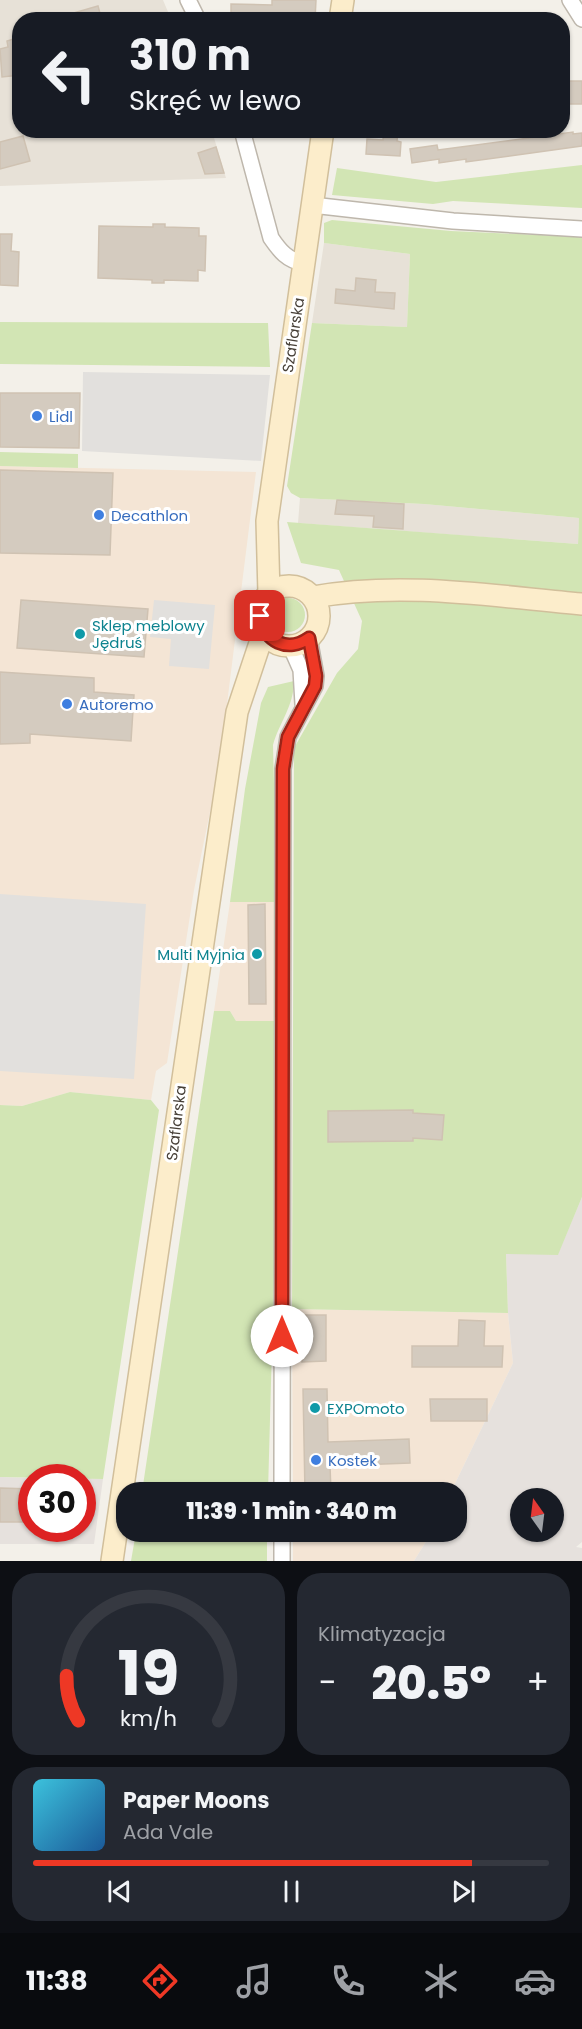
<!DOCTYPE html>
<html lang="pl">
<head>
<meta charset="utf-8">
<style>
  body { margin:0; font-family:Poppins,sans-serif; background:#242831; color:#f1f3f6; height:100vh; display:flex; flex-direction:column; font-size:22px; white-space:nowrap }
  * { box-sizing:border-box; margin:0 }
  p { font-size:20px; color:#9ea1a6 }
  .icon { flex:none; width:33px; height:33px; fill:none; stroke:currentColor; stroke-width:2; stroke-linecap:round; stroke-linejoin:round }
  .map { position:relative; height:1561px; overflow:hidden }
  .drawer { display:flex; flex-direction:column; gap:12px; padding:12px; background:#0d0f14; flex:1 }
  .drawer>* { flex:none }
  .guide { position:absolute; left:12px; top:12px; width:558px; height:126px; border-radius:24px; box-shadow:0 2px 4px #0004; background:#171b24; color:#f1f3f6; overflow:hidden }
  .needle { width:39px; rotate:346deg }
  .controls { position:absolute; left:510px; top:1488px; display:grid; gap:12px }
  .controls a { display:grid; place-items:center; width:54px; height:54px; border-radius:50%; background:#171b24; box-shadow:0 2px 4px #0004; font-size:30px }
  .speed { position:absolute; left:18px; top:1464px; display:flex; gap:12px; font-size:30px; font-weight:700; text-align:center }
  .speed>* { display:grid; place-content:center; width:78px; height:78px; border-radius:50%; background:#171b24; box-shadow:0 2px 4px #0004; line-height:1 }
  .speed .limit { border:9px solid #d22; background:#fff; color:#111 }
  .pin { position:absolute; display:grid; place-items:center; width:51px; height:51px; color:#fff; margin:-26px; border-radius:12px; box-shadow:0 3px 9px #0006 }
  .me { position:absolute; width:66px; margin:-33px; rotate:0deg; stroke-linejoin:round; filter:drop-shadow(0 0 4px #0008) }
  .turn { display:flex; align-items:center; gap:21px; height:126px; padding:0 18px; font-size:27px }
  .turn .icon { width:78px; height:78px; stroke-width:2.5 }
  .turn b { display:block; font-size:42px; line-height:51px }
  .big { font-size:45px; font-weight:800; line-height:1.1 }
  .drawer .card { flex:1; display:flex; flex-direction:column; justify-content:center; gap:9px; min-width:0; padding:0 21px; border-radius:24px; background:#242831 }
  .drawer .dial { align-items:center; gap:0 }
  .dial svg { height:156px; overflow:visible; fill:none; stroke:#363941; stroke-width:7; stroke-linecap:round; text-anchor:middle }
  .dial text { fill:#f1f3f6; stroke:none }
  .song { display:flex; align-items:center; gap:18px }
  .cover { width:72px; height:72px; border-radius:9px; background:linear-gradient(135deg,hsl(190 70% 55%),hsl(210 70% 35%)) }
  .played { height:6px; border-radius:3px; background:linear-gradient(90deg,#ee3825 85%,#363941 85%) }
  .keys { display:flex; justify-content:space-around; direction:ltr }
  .heat { display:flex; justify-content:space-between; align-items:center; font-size:33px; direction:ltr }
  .drawer .tiles { flex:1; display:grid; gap:12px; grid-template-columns:1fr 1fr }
  .card:last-child { grid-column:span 2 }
  .trip { position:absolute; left:116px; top:1482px; width:351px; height:60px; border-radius:24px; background:#171b24; box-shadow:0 2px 4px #0004; font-weight:800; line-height:60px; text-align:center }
  .tab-bar { display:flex; height:96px; justify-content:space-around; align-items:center; background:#090b0e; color:#9ea1a6 }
  .tab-bar .icon { width:42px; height:42px }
  .tab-bar .on { color:#ee3825 }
  .tab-bar b { font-size:27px; color:#f1f3f6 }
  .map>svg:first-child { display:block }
  .residential { fill:#e7e1d7 }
  .commercial { fill:#f4e5d5 }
  .industrial { fill:#e6e1dd; fill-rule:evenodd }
  .green { fill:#d2e5b4 }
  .parking { fill:#e2e0dd }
  .building { fill:#d4cbbf; stroke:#cfc2b2; stroke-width:1.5 }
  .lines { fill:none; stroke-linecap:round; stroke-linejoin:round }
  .street-casing { stroke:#beb7ac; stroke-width:18 }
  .secondary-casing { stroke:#d1bf9b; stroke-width:24 }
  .street { stroke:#fff; stroke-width:15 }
  .secondary { stroke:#fcedcb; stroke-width:21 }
  .route-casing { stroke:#9b2418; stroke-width:15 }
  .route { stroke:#ee3825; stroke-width:10 }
  .shop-dot { fill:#3f7fe0; stroke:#fff; stroke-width:2 }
  .culture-dot { fill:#0f9aa8; stroke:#fff; stroke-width:2 }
  .labels { text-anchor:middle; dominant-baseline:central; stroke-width:6; stroke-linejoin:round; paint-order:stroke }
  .street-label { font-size:15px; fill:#474038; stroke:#fff }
  .shop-label { font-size:15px; fill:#366cbe; stroke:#fff; text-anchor:start }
  .culture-label { font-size:15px; fill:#0d838f; stroke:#fff; text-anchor:start }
</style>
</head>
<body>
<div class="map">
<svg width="582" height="1561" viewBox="0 0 582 1561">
  <rect width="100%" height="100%" fill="#f3f0e9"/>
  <path class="residential" d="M0,0H163L171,19L20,20V130L212,131L226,178L0,186Z
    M324,243L410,254L407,327L312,323Z
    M300,498L424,504L579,518L578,544L298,523Z"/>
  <path class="commercial" d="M0,466L256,472L219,768L194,890L167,1063L156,1071L151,1100L70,1092L22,1106L0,1105Z
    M230,902H277L275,1021H236L230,1011H214Z
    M292,1309L508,1313L513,1363L451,1492H293Z
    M293,1532H432L414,1561H293Z"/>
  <path class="industrial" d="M582,1197V1542L576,1547L582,1548V1561H414L432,1532H456V1492H451L513,1363L508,1313L506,1254H558ZM520,1498H554V1532H520Z
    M0,1477L31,1478L32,1528H82L83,1478L103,1479L94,1544H0Z"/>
  <path class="green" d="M582,165V208L453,201L433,204L332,195L337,168L436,182Z
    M332,220L451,231L582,237V1197L558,1255L506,1254L508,1313L292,1309L294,748L337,673L358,649L362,621L339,570L301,563L287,522L578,544L579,518L424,504L300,498L291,493L287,486L312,323L407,327L410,254L324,243V223Z
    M0,322L268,323L270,367L0,364Z
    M0,452L78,454V468L0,466Z
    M271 615a17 17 0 1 1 34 0a17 17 0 1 1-34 0Z
    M294,681C294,706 279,723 273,745L277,902H230L245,789L261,703L268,687Z
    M214,1011H230L236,1021H275V1238L268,1492H142Z
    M70,1092L151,1100L159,1110L103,1479L0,1477V1105L22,1106Z
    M136,1532H267V1561H131Z"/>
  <path class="parking" d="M83,372L270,375L261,461L82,451Z
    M154,600L215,605L209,669L169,666L171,639L150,637Z
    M0,894L146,904L134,1079L0,1071Z"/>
  <path class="building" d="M272,0H316L315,20H231V4L272,5Z
    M98,6L101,17L63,20V16Z
    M20,37V75L2,77L0,49L8,47L7,41Z
    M562,81H582V104H562Z
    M384,130H398L397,141L401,142L400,156L366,154L367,139L383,140Z
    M573,132V134L582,133V146L466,162V159L439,163V159L412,163L410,149L437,145L438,150Z
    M23,136L30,161L0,169V142Z
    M216,147L224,173L205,174L198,153Z
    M153,224H165V227L199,228V236H206L205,271L198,270V281L164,280V283H152V280L98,278L99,226L153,227Z
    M0,234H12L11,251L19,252L18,286L0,285Z
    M356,278L376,280L375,292L395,293L394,309L335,303L336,289L355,291Z
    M0,393H80L79,448L0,447Z
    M0,470L113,473L110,555L0,553Z
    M337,500L404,504L403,529L373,527L374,516L335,514Z
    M21,600L148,609L144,657L17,648Z
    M0,672L94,678V692L134,695L131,741L30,734V743L0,744Z
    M265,904L266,1004H249L248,905Z
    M413,1110V1113L444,1115L442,1140L413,1138V1141L328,1142V1111Z
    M302,1315H326V1361L302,1362Z
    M459,1320L485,1321L484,1346H503L502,1367H412V1346H458Z
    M303,1389H327L328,1442L409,1439L410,1463L330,1466L331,1492H305Z
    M430,1399H487V1421H431Z
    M0,1488L32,1489V1522H0Z"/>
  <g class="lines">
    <g class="street-casing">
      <path id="street" d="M188,0L198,20
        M570,0L582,19
        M242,130L271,238C280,251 287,260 303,263
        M312,205L453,221L582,229
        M290,645L301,670L303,704
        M282,1492L283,769L288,737L315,686L316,676L309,638
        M282,1561V1532"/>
    </g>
    <g class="secondary-casing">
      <path id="secondary" d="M340,20L343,0
        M259 616a30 30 0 1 1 60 0a30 30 0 1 1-60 0Z
        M269,594L267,521L323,130
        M313,597C402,581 492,596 582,604
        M112,1561L237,712L264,631"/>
    </g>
    <use href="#street" class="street"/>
    <use href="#secondary" class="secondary"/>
  </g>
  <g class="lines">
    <g class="route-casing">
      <path id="route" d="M260,616C264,642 288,653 309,638L316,676L315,686L288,737L283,769L282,1336"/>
    </g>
    <use href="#route" class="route"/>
  </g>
  <g class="shop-dot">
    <circle cx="37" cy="416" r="6"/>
    <circle cx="99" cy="515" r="6"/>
    <circle cx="67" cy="704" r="6"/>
    <circle cx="316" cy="1460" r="6"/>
  </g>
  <g class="culture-dot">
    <circle cx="80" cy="634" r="6"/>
    <circle cx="257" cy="954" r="6"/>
    <circle cx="315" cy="1408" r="6"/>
  </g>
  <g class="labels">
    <g class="street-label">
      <text transform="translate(293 335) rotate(-81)">Szaflarska</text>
      <text transform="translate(176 1123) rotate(-83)">Szaflarska</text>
    </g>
    <g class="shop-label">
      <text x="49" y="416">Lidl</text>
      <text x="111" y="515">Decathlon</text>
      <text x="79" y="704">Autoremo</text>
      <text x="328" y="1460">Kostek</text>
    </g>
    <g class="culture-label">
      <text x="92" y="625">Sklep meblowy<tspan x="92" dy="17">Jędruś</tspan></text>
      <text x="245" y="954" text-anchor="end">Multi Myjnia</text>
      <text x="327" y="1408">EXPOmoto</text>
    </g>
  </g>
</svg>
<div class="controls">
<a><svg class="needle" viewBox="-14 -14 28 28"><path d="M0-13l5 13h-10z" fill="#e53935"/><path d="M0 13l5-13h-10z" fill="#9ea1a6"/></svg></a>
</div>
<div class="speed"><div class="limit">30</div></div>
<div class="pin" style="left:260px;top:616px;background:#d93025"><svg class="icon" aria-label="arrive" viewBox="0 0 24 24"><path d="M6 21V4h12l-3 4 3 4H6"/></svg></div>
<svg class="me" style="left:282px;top:1336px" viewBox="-20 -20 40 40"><circle r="19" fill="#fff"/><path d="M0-13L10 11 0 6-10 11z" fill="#ee3825"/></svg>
<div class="trip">11:39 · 1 min · 340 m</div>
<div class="guide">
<div class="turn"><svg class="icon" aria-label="left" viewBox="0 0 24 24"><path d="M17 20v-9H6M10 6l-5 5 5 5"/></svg><div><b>310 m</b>Skręć w lewo</div></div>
</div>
</div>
<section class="drawer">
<div class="tiles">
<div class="card dial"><svg viewBox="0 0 100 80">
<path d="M14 69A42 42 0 1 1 86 69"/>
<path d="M14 69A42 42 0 0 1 8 46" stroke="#ee3825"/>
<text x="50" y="56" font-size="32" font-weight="700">19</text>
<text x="50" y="72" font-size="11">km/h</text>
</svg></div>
<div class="card"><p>Klimatyzacja</p>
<div class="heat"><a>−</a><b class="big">20.5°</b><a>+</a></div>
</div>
<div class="card">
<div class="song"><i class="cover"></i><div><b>Paper Moons</b><p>Ada Vale</p></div></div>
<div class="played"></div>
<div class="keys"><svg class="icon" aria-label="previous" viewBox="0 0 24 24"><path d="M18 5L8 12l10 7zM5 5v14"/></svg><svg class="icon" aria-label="pause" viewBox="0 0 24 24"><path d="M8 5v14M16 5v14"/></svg><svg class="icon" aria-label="next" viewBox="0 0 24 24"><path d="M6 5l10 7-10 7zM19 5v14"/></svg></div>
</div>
</div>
</section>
<nav class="tab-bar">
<b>11:38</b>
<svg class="icon on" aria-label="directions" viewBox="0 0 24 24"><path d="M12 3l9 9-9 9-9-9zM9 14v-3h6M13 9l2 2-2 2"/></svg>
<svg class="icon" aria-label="music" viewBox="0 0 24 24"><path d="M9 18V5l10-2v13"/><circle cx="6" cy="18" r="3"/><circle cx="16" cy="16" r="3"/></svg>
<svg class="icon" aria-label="phone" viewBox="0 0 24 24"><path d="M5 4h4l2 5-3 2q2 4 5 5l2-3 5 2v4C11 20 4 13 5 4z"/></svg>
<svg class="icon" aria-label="climate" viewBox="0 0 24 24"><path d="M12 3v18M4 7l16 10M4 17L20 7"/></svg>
<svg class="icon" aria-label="car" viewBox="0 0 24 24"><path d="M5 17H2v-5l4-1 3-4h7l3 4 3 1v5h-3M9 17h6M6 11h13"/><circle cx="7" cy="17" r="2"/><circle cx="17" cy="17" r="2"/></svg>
</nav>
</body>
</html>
